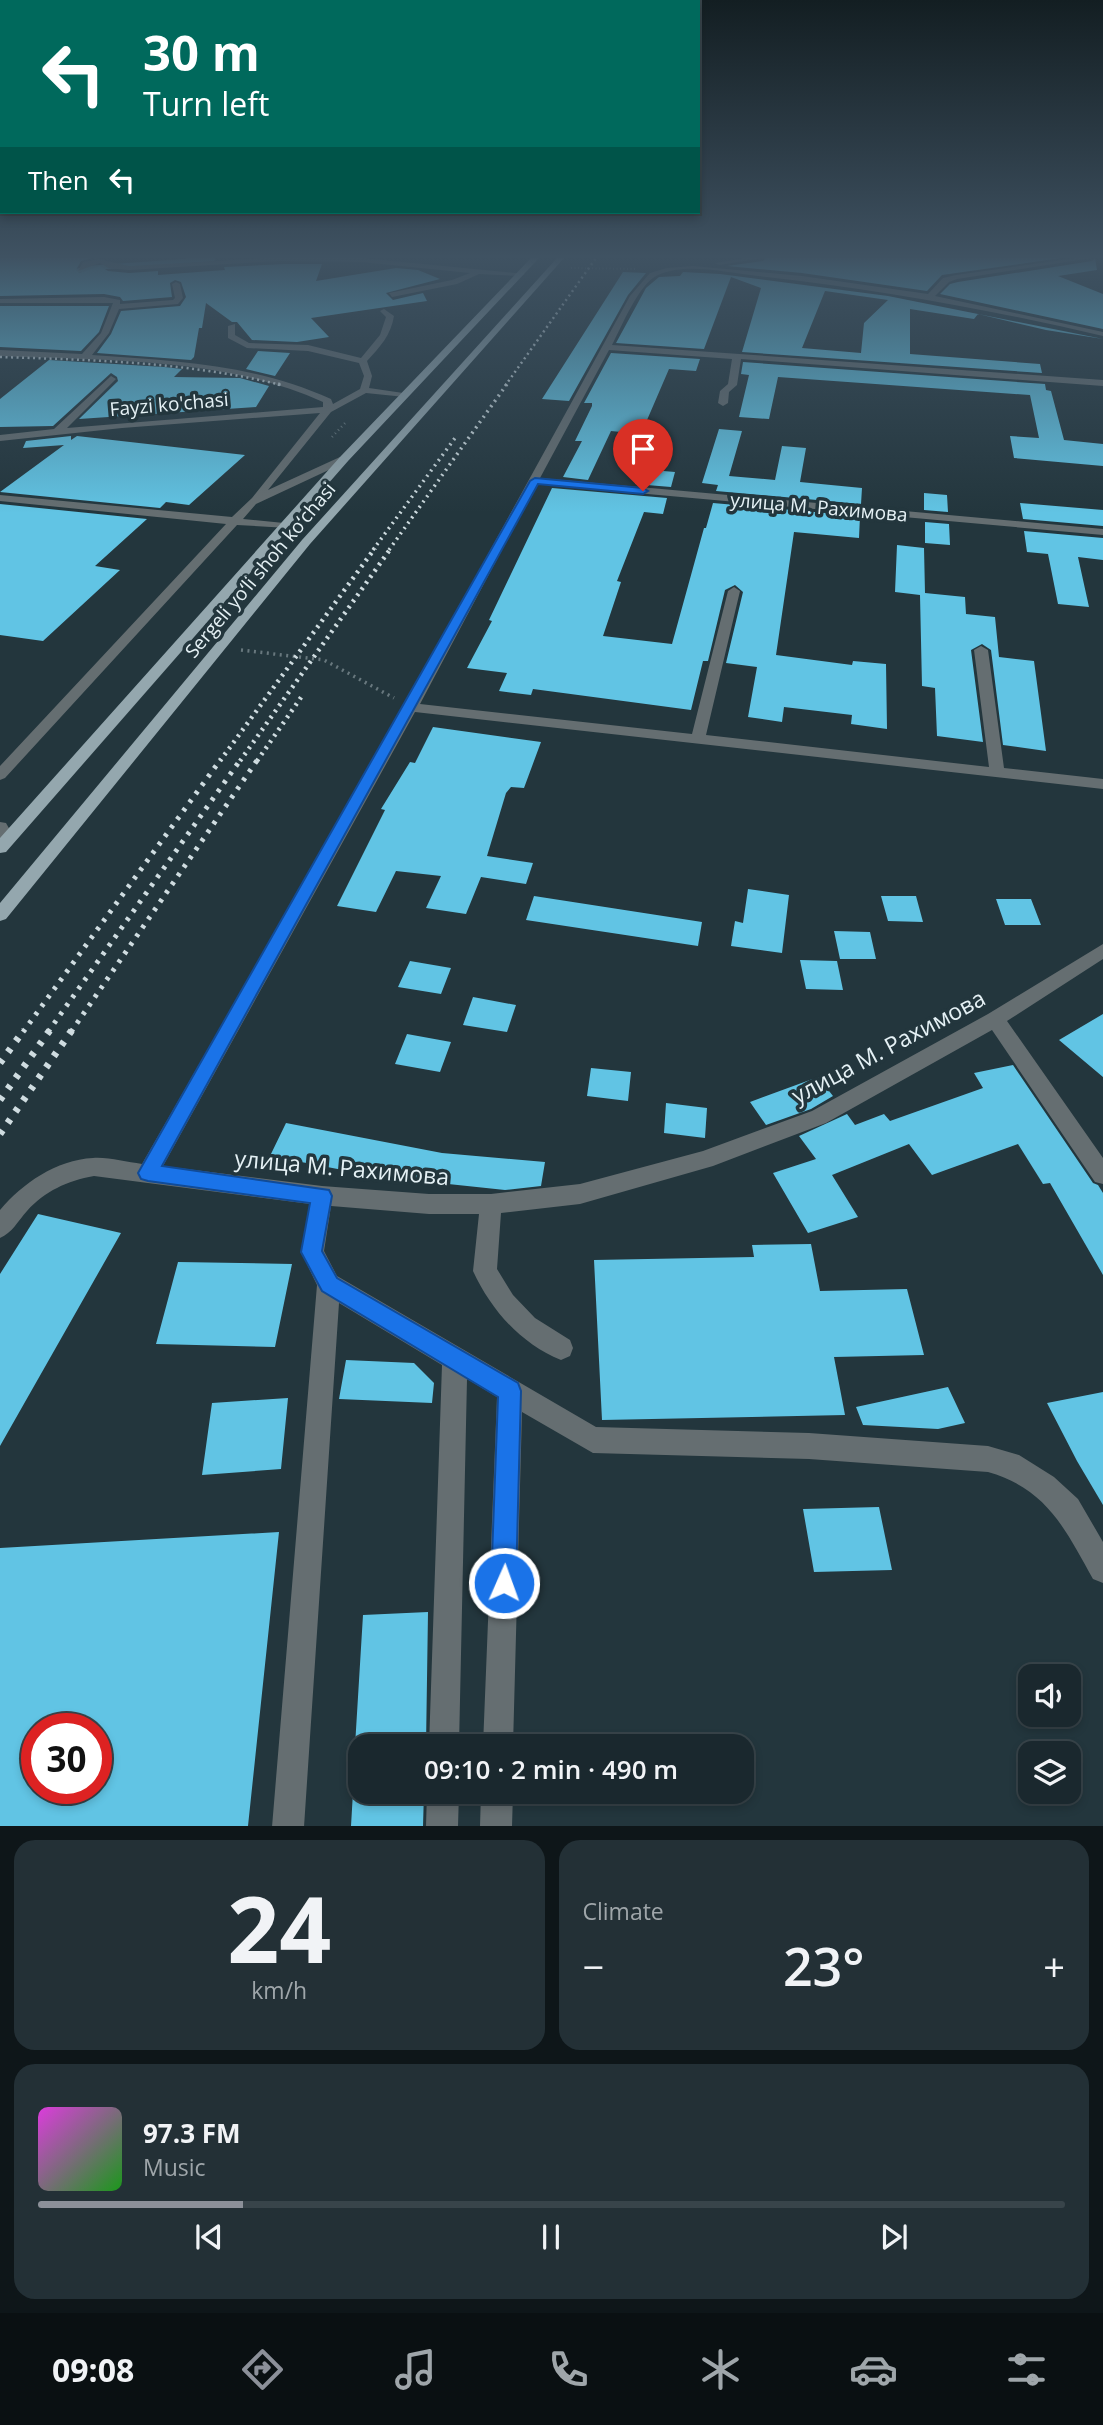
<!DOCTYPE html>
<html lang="en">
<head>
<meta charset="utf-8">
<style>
  body { margin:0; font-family:"Open Sans",sans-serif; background:#233036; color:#f1f3f6; height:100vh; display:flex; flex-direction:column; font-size:26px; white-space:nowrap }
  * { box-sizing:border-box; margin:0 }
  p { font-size:23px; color:#9fa6aa }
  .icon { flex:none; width:38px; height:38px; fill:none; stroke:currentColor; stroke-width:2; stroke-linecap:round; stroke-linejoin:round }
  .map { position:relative; height:1826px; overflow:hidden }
  .panel { display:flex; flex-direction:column; gap:14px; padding:14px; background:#0e1619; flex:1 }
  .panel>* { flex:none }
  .guide { position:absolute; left:0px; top:0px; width:700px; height:214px; box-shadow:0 4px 10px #0003,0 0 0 2px #38444a; background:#00695c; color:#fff; overflow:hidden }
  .tools { position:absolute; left:1018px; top:1664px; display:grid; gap:14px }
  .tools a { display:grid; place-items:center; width:63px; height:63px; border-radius:14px; background:#1a282e; box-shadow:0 4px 10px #0003,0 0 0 2px #38444a; font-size:35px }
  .speed { position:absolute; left:21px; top:1713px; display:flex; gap:14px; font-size:35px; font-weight:700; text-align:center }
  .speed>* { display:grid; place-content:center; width:91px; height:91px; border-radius:50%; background:#1a282e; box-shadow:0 4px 10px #0003,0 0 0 2px #38444a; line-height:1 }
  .speed .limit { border:10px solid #d22; background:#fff; color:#111 }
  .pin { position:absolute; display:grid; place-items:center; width:60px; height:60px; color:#fff; margin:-72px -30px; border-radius:50% 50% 50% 0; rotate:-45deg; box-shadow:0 0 7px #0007 }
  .pin .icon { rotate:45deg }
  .me { position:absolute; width:77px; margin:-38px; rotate:2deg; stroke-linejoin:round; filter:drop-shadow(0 0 5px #0008) }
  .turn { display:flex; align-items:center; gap:24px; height:147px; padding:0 28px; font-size:32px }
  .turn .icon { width:91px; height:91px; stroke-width:2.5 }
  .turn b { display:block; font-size:49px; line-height:60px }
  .then { display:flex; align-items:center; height:66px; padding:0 28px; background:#0003; gap:14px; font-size:26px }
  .big { font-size:52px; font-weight:600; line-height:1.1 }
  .panel .tile { flex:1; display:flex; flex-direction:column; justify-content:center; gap:10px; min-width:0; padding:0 24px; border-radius:21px; background:#233036 }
  .panel .dial { align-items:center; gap:0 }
  .dial b { font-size:91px; line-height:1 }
  .song { display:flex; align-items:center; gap:21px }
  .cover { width:84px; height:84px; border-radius:10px; background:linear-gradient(135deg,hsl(300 70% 55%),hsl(120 70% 35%)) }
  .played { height:7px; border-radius:4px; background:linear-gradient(90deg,#8c9099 20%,#38444a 20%) }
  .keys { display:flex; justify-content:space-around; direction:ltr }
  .heat { display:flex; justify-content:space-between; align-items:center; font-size:38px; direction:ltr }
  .panel .tiles { flex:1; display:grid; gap:14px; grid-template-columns:1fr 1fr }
  .tile:last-child { grid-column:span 2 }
  .trip { position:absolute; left:348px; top:1734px; width:406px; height:70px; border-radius:21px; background:#1a282e; box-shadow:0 4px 10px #0003,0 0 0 2px #38444a; font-weight:600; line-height:70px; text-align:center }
  .tabs { display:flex; height:112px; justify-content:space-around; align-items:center; background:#0a1012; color:#9fa6aa }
  .tabs .icon { width:49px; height:49px }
  .tabs .selected { color:#8c9099 }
  .tabs b { font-size:32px; color:#f1f3f6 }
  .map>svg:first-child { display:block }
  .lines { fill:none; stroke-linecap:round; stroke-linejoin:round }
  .stream { stroke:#5cacc3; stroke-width:4.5 }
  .building { fill:#61c4e4; fill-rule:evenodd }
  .path-far2 { stroke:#68787e; stroke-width:2; stroke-dasharray:1 2.5; stroke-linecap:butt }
  .path-far1 { stroke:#68787e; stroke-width:2.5; stroke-dasharray:1 3.5; stroke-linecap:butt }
  .path { stroke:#68787e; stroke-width:3.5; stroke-dasharray:2 4.5; stroke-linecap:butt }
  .minor { fill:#656e71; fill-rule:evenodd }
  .major { fill:#94a7ae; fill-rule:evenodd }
  .rail-far4 { stroke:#cfdce0; stroke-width:2.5; stroke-dasharray:2 3.5; stroke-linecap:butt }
  .rail-far3 { stroke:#cfdce0; stroke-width:3.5; stroke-dasharray:2 4.5; stroke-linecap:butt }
  .rail-far2 { stroke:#cfdce0; stroke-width:4.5; stroke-dasharray:2.5 5; stroke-linecap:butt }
  .rail-far1 { stroke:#cfdce0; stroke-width:5; stroke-dasharray:3.5 7; stroke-linecap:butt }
  .rail { stroke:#cfdce0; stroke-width:7; stroke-dasharray:4.5 9; stroke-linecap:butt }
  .route { fill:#1a73e8; stroke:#114b97; stroke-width:2 }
  .labels { text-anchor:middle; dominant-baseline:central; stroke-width:7; stroke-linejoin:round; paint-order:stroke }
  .far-street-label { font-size:19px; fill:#e5f1f5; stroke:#23363d }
  .street-label { font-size:23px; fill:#e5f1f5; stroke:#23363d }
</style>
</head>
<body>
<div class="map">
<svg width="1103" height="1827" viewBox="0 0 1103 1827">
  <rect width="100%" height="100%" fill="#23363d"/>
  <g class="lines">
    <path class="stream" d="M68,273L90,268L213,259"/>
  </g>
  <path class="building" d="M0,258H92L81,261L76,270L79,273L100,266L108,271L129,273L158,271V275L225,270L224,267L285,264H322L316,281L396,268L418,270L440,279L386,293L393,300L423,293L427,301L311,318L329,337L297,342L252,340L237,322H232L206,303L202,328H199L194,357L191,360L97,353L111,334L121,311L180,306L186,297L181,282L175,280L170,283L172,297L123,301L120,297L104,294L0,296Z
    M766,258H765H1061L942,275L927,291L802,273L727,266L763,261Z
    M1095,258L1097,270L1058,276L1103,294V329L940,294L950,284L958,282L1092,261Z
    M623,272L646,273L628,295L569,401L542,399Z
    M683,272L720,274L888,296L1103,339L1046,330L978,314L974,319L910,309V354L1040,364L1042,373L742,352L761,288L731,277L704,349L616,343L646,288L659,277L680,276ZM825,291L888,300L864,323L861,353L802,348Z
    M0,306H109L99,332L81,351L0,347Z
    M258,351L290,353L275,376L246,369Z
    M611,353L700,359L696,371L669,369L641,434L611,431L588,480L563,477L582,441H575L592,406V403H584Z
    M49,360L164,367L182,369L174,377L240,378L269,386L256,407L79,419L118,381L117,377L111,373L53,426L0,427V399Z
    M743,362L1045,384L1046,390L1051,391L1064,440L1103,444V466L1014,458L1010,436L1039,438L1030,395L778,377L769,419L739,417L749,375L741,374Z
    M719,429L742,431L729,476L775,480L782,446L806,448L800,482L862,488L861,504L716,491L718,485L702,483Z
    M71,436V440L77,436L245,455L189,505L166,502L160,508L0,492L64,445L23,448L26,441Z
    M641,469L675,472L671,487L635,484Z
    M552,488L667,498L663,514L644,512L617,581L621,582L603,636L672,644L704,528H706L713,503L860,516L859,538L794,532L776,655L852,665L853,661L886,664L887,729L851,724L852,715L784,707L782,722L748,717L757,667L726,663L743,592L735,585L725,590L708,661H703L691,710L533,689L531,695L499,691L507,673L467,668L492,621L489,620Z
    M924,493L947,495L948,512L924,510Z
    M1020,503L1103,510V526L1023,519Z
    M0,504L147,519L95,566L120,570L43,641L0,635Z
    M925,522L949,524L950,545L925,543Z
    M1024,531L1103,538V560L1078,557L1089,607L1058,604L1048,554L1027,552Z
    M897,545L924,548L925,593L965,597L966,614L995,617L999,657L1034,661L1046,751L1003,745L991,650L982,644L971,650L983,742L937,736L935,688L922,686L920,595L895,592Z
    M433,727L541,742L524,788L511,787L506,793L487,856L533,863L526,884L481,877L466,914L426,908L441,876L396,871L376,912L337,906L385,810L381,809L410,762L415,763Z
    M748,889L789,895L782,953L731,946L735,921L743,923Z
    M534,896L702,922L698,946L526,920Z
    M881,896H916L923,922L888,921Z
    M996,899H1031L1041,925H1005Z
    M834,931L870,932L876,959H840Z
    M800,960L837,961L843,990L806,989Z
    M410,961L451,968L441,994L398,987Z
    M473,997L516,1005L507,1032L463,1025Z
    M1103,1014V1077L1059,1040Z
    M407,1034L451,1042L440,1072L395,1064Z
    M1013,1065L1093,1183L1098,1185L1103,1193V1275L1050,1183L1043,1184L1018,1144L932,1175L909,1144L832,1175L858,1217L808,1233L773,1173L816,1159L799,1136L847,1114L855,1125L884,1114L890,1121L983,1088L974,1073Z
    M591,1068L631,1072L628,1101L587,1096Z
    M818,1077L833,1096L811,1109L766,1125L750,1102Z
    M666,1103L707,1108L705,1138L664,1133Z
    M286,1123L442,1153L545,1162L541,1186L505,1190L401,1179L400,1181L270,1156Z
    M38,1214L121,1233L0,1446V1274Z
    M811,1244L820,1291L907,1289L924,1355L834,1357L845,1415L602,1420L594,1260L754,1257L752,1245Z
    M178,1262L292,1264L275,1347L156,1344Z
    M346,1360L414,1363L434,1383L432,1403L339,1399Z
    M948,1387L965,1423L938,1429L863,1425L856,1407Z
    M1103,1392V1505L1077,1461L1047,1403Z
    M288,1398L281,1469L202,1475L212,1403Z
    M879,1507L892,1570L814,1572L803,1509Z
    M279,1532L248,1826H0V1548ZM37,1729H96V1788H37Z
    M428,1612L426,1746H355L363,1615Z
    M353,1792H424L423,1826H351Z"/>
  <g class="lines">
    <path class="path-far2" d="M571,268L636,269"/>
    <path class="path-far1" d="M332,437L347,421"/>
    <path class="path" d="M241,650L324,660L394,698"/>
    <path class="minor" d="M94,258L129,266L267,258H362L525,274L521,276L479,274L457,284L392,297L389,293L452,280L470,273L362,262L278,261L129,270L108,268L100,263L78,271L83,262L95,260Z
      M746,258H763L719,265L715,263Z
      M1076,258H1092L957,279L949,282L935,296L1103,332V336C989,309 875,289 758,276C727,273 688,262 658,275C639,283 622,326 612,345L1103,380V386L741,359L737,385L729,392L728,403L723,406L718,403L720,391L728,384L732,359L609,350L540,478L1103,529V535L537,484L420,704L692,734L728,591L734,587L740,591L706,735L989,767L974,650L981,646L988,650L1004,768L1103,779V789L415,712L163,1166L322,1186L429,1194H491L580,1184L703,1151L812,1111L988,1014L1103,944V959L1007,1021L1103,1158V1184L1095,1182L992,1030L826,1123L713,1166L580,1204L501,1213L497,1269L513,1295L535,1318L570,1340L573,1348L570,1356L561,1360C521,1344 491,1310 473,1271L479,1214H429L331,1206L324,1251L337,1276L596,1427L809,1433L988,1446L1019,1455L1054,1477L1078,1499L1103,1542V1583L1093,1579C1065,1529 1047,1489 988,1472L809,1459L593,1453L522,1412L513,1746H483L497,1397L467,1379L459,1746H429L442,1365L339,1303L304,1827H272L317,1285L301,1252L310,1204L94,1176C67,1181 45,1191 27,1211C18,1221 12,1233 0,1238V1210C23,1183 56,1160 93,1158C109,1157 126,1162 142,1164L404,707L630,296L650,273L667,268L693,266L802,276L928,294L943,278L956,275Z
      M176,282L180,284L183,298L178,304L119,309L109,333L92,355C178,361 252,364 331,399L333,404L360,389L364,376L359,363L308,351L247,348L228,338V326L235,324V335L249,343L308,345L361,358L380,335L386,317L380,311L384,309L394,316C391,335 380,347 367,361L372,376L369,388L410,394L405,397L366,393L331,412L268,490L340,457H348V461L256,504L243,519L284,523L288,524V528L237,525L5,778L0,780V766L226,524L0,501V495L232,517L252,498L320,413L122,428L0,441V435L54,429L111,376L116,379L67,428L323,407V402C222,357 109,361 0,356V350L82,354L101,333L113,303H0V299L104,297L120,300V304L173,300L175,298L172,284Z
      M0,822L6,823L15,839L13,843L7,844L0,841Z
      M427,1792H459L458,1827H426Z
      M481,1792H513L512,1827H480Z"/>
    <path class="major" d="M531,258H539L348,461L6,852L0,853V838L340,457Z
      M557,258H564L310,544L6,919L0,921V903L302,540Z"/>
    <path class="rail-far4" d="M0,357C95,360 188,362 281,385
      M505,386L596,258"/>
    <path class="rail-far3" d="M278,384L281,385
      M373,550L455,438
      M389,550L507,384"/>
    <path class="rail-far2" d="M220,761L375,548
      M240,761L391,548
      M257,761L302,696"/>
    <path class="rail-far1" d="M23,1032L221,759
      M48,1032L241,759
      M71,1032L258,759"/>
    <path class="rail" d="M0,1063L24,1030
      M0,1100L50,1030
      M0,1134L72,1030"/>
  </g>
  <linearGradient id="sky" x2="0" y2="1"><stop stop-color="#131e22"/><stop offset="0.5" stop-color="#3f5262"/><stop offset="1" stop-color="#3f5262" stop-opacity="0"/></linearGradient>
  <rect width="1103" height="513" fill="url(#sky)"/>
  <path class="route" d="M535,478L643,488L648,491L643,494L538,484L162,1166L329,1190L332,1196L322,1251L337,1278L518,1383L521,1391L516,1583L513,1592L504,1595L495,1592L491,1583L498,1397L322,1291L301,1252L310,1203L148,1181L141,1179L138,1173L530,481Z"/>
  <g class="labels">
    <g class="far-street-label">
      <text transform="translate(169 404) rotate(-5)">Fayzi ko'chasi</text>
      <text transform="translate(819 507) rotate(5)">улица М. Рахимова</text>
      <text transform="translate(260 570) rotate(-50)">Sergeli yo‘li shoh ko‘chasi</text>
    </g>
    <g class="street-label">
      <text transform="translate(888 1046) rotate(-28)">улица М. Рахимова</text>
      <text transform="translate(342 1167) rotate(5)">улица М. Рахимова</text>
    </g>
  </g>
</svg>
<div class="tools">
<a><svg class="icon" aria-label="sound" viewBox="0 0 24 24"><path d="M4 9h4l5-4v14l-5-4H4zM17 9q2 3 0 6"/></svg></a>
<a><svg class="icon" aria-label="layers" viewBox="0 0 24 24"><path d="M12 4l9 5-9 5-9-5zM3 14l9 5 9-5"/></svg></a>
</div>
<div class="speed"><div class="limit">30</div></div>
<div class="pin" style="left:643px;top:491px;background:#d93025"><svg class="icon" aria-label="arrive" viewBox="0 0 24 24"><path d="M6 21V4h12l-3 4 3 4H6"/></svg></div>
<svg class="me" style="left:504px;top:1583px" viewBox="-20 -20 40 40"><circle r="17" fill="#1a73e8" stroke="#fff" stroke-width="3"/><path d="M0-11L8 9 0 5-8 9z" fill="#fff"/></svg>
<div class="trip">09:10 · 2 min · 490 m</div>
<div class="guide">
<div class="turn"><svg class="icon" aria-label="left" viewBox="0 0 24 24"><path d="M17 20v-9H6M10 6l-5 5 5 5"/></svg><div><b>30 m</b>Turn left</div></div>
<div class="then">Then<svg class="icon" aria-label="left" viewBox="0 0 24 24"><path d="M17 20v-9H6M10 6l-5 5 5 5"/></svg></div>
</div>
</div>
<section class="panel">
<div class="tiles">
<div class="tile dial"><b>24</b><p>km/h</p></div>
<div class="tile"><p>Climate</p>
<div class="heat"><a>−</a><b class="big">23°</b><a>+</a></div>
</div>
<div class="tile">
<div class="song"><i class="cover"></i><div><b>97.3 FM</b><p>Music</p></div></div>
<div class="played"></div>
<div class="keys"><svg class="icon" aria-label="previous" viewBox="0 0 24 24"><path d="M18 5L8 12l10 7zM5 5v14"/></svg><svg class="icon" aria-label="pause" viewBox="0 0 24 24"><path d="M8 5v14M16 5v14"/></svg><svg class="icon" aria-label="next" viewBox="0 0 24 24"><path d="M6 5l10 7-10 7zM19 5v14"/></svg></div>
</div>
</div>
</section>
<nav class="tabs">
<b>09:08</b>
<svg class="icon selected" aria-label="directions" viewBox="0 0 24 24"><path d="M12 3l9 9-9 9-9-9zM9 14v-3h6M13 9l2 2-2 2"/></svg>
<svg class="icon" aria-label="music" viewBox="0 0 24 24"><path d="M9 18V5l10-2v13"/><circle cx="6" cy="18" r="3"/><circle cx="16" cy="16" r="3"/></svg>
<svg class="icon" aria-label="phone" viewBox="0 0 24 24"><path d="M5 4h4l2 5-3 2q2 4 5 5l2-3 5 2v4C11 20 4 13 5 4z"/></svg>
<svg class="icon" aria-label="climate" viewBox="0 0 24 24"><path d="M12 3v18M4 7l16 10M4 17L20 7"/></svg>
<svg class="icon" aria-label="car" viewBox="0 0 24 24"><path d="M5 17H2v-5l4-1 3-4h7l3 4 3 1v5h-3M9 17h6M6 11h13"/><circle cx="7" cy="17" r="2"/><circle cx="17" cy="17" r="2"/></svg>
<svg class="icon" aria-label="filters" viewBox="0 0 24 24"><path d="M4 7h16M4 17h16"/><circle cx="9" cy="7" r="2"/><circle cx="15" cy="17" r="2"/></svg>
</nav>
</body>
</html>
